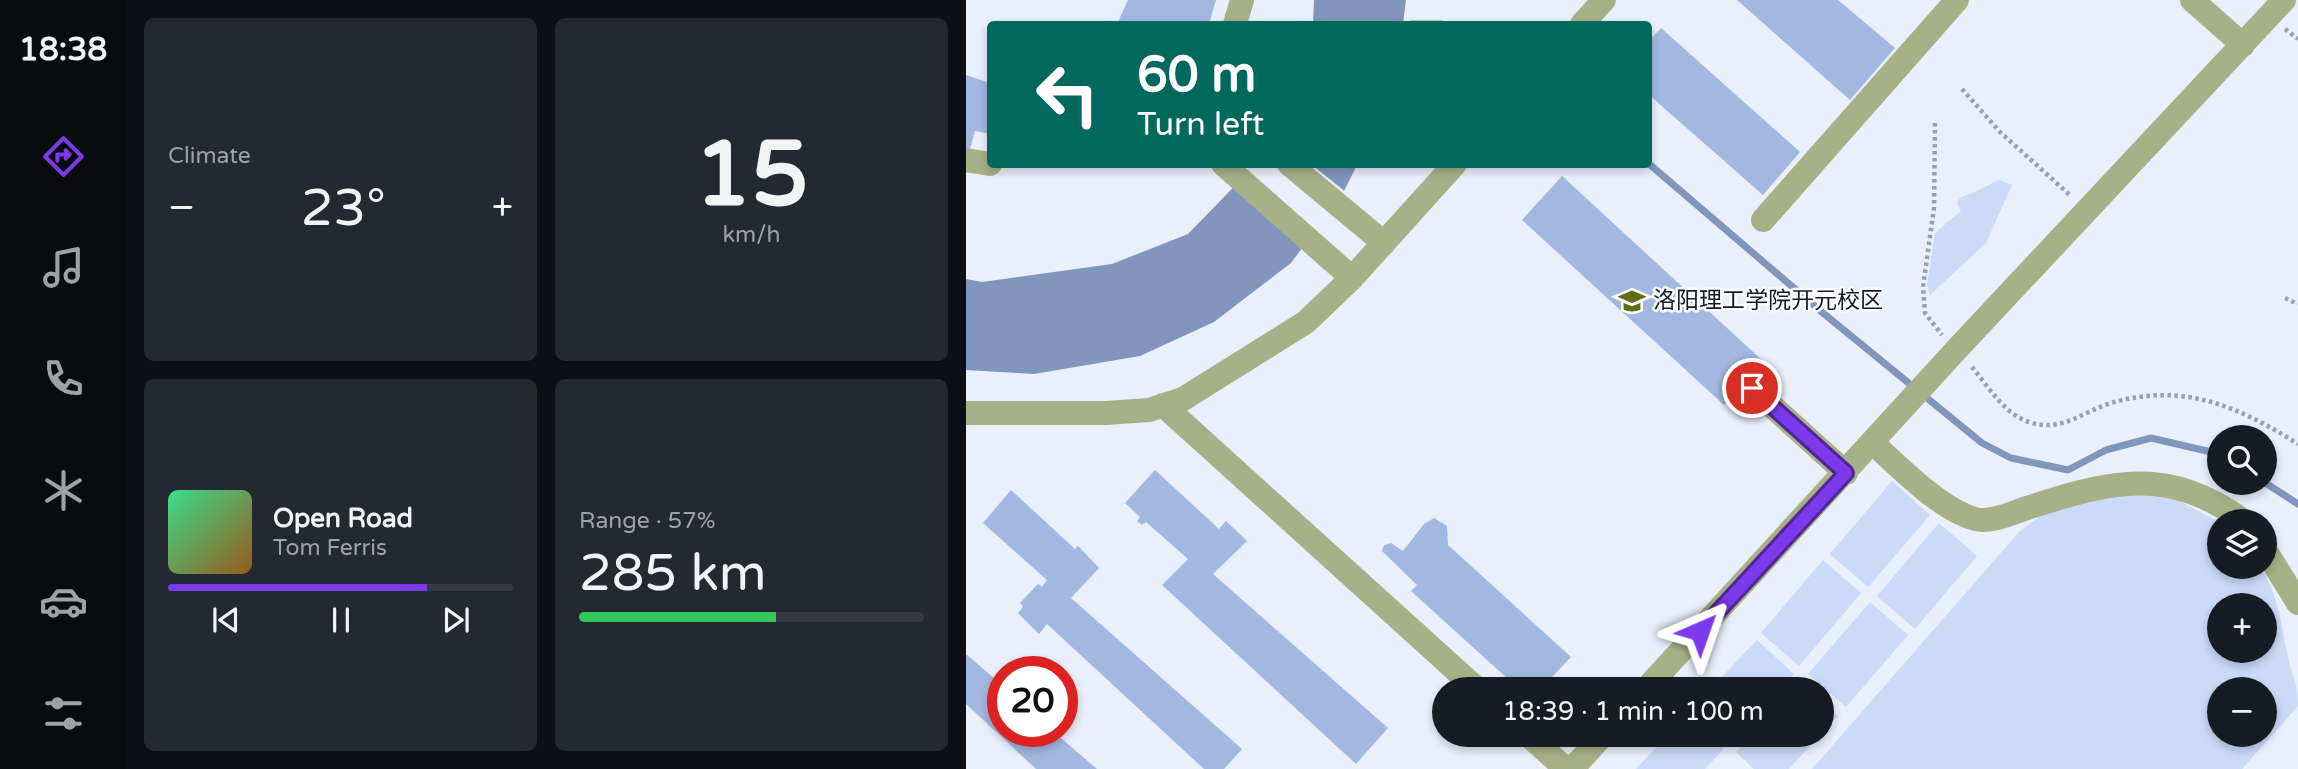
<!DOCTYPE html>
<html lang="en">
<head>
<meta charset="utf-8">
<style>
  body { margin:0; font-family:"Varela Round","Noto Sans SC",sans-serif; background:#242831; color:#f1f3f6; height:100vh; display:flex; flex-direction:column; font-size:26px; white-space:nowrap }
  * { box-sizing:border-box; margin:0 }
  p { font-size:23px; color:#9ea1a6 }
  .icon { flex:none; width:38px; height:38px; fill:none; stroke:currentColor; stroke-width:2; stroke-linecap:round; stroke-linejoin:round }
  .map { position:relative; flex:1; overflow:hidden }
  .details { display:flex; flex-direction:column; gap:18px; padding:18px; background:#0d0f14; width:840px }
  .details>* { flex:none }
  .hud { position:absolute; left:21px; top:21px; width:665px; height:147px; border-radius:7px; box-shadow:0 4px 10px #0003; background:#00695c; color:#fff; overflow:hidden }
  .fabs { position:absolute; left:1241px; top:425px; display:grid; gap:14px }
  .fabs a { display:grid; place-items:center; width:70px; height:70px; border-radius:50%; background:#171b24; box-shadow:0 4px 10px #0003; font-size:35px }
  .speed { position:absolute; left:21px; top:656px; display:flex; gap:14px; font-size:35px; font-weight:700; text-align:center }
  .speed>* { display:grid; place-content:center; width:91px; height:91px; border-radius:50%; background:#171b24; box-shadow:0 4px 10px #0003; line-height:1 }
  .speed .limit { border:10px solid #d22; background:#fff; color:#111 }
  .pin { position:absolute; display:grid; place-items:center; width:60px; height:60px; color:#fff; margin:-30px; border:4px solid #fff; border-radius:50%; box-shadow:0 2px 7px #0007 }
  .me { position:absolute; width:77px; margin:-38px; rotate:43deg; stroke-linejoin:round; filter:drop-shadow(0 0 5px #0008) }
  .turn { display:flex; align-items:center; gap:24px; height:147px; padding:0 35px; font-size:32px }
  .turn .icon { width:91px; height:91px; stroke-width:2.5 }
  .turn b { display:block; font-size:49px; line-height:60px }
  .big { font-size:52px; font-weight:600; line-height:1.1 }
  .details .card { flex:1; display:flex; flex-direction:column; justify-content:center; gap:10px; min-width:0; padding:0 24px; border-radius:10px; background:#242831 }
  .details .dial { align-items:center; gap:0 }
  .dial b { font-size:91px; line-height:1 }
  .song { display:flex; align-items:center; gap:21px }
  .cover { width:84px; height:84px; border-radius:10px; background:linear-gradient(135deg,hsl(150 70% 55%),hsl(30 70% 35%)) }
  .played { height:7px; border-radius:4px; background:linear-gradient(90deg,#7c3aed 75%,#363941 75%) }
  .keys { display:flex; justify-content:space-around; direction:ltr }
  .heat { display:flex; justify-content:space-between; align-items:center; font-size:38px; direction:ltr }
  .charge { height:10px; border-radius:5px; background:linear-gradient(90deg,#34c759 57%,#363941 0) }
  .details .tiles { flex:1; display:grid; gap:18px; grid-template-columns:repeat(2,1fr) }
  .trip { position:absolute; left:466px; top:677px; width:402px; height:70px; border-radius:35px; background:#171b24; box-shadow:0 4px 10px #0003; font-weight:600; line-height:70px; text-align:center }
  main { display:flex; flex:1; min-height:0 }
  .tabs { display:flex; flex-direction:column; width:126px; justify-content:space-around; align-items:center; background:#090b0e; color:#9ea1a6 }
  .tabs .icon { width:49px; height:49px }
  .tabs .on { color:#7c3aed }
  .tabs b { font-size:32px; color:#f1f3f6 }
  .map>svg:first-child { display:block }
  .green { fill:#cbdaf7; fill-rule:evenodd }
  .water { fill:#8296bd }
  .pier { fill:#e9effb }
  .lines { fill:none; stroke-linecap:round; stroke-linejoin:round }
  .stream { stroke:#8296bd; stroke-width:7 }
  .building { fill:#a3b8e1 }
  .path { stroke:#9a9fab; stroke-width:4.5; stroke-dasharray:3.5 3.5; stroke-linecap:butt }
  .minor { stroke:#a8b088; stroke-width:24 }
  .route-casing { stroke:#51269a; stroke-width:18 }
  .route { stroke:#7c3aed; stroke-width:12 }
  .labels { text-anchor:middle; dominant-baseline:central; stroke-width:5; stroke-linejoin:round; paint-order:stroke }
  .poi-label { font-size:23px; fill:#141924; stroke:#fcfcfc; text-anchor:start }
</style>
</head>
<body>
<main>
<nav class="tabs">
<b>18:38</b>
<svg class="icon on" aria-label="directions" viewBox="0 0 24 24"><path d="M12 3l9 9-9 9-9-9zM9 14v-3h6M13 9l2 2-2 2"/></svg>
<svg class="icon" aria-label="music" viewBox="0 0 24 24"><path d="M9 18V5l10-2v13"/><circle cx="6" cy="18" r="3"/><circle cx="16" cy="16" r="3"/></svg>
<svg class="icon" aria-label="phone" viewBox="0 0 24 24"><path d="M5 4h4l2 5-3 2q2 4 5 5l2-3 5 2v4C11 20 4 13 5 4z"/></svg>
<svg class="icon" aria-label="climate" viewBox="0 0 24 24"><path d="M12 3v18M4 7l16 10M4 17L20 7"/></svg>
<svg class="icon" aria-label="car" viewBox="0 0 24 24"><path d="M5 17H2v-5l4-1 3-4h7l3 4 3 1v5h-3M9 17h6M6 11h13"/><circle cx="7" cy="17" r="2"/><circle cx="17" cy="17" r="2"/></svg>
<svg class="icon" aria-label="filters" viewBox="0 0 24 24"><path d="M4 7h16M4 17h16"/><circle cx="9" cy="7" r="2"/><circle cx="15" cy="17" r="2"/></svg>
</nav>
<section class="details">
<div class="tiles">
<div class="card"><p>Climate</p>
<div class="heat"><a>−</a><b class="big">23°</b><a>+</a></div>
</div>
<div class="card dial"><b>15</b><p>km/h</p></div>
<div class="card">
<div class="song"><i class="cover"></i><div><b>Open Road</b><p>Tom Ferris</p></div></div>
<div class="played"></div>
<div class="keys"><svg class="icon" aria-label="previous" viewBox="0 0 24 24"><path d="M18 5L8 12l10 7zM5 5v14"/></svg><svg class="icon" aria-label="pause" viewBox="0 0 24 24"><path d="M8 5v14M16 5v14"/></svg><svg class="icon" aria-label="next" viewBox="0 0 24 24"><path d="M6 5l10 7-10 7zM19 5v14"/></svg></div>
</div>
<div class="card"><p>Range · 57%</p><b class="big">285 km</b><div class="charge"></div></div>
</div>
</section>
<div class="map">
<svg width="1332" height="769" viewBox="0 0 1332 769">
  <rect width="100%" height="100%" fill="#e9effb"/>
  <path class="green" d="M1033,180L1046,185L1020,243L964,295L961,285L969,233L995,211L991,202L995,197C1009,193 1019,186 1033,180Z
    M926,481L964,515L902,587L864,554Z
    M1157,492L1212,500L1253,522V567H1294C1313,595 1315,625 1322,658C1327,680 1332,681 1332,706L1276,769H846L1053,532L1086,507ZM1253,606H1298V651H1253ZM1253,690H1298V735H1253Z
    M973,523L1011,556L949,629L911,596Z
    M857,560L895,593L833,666L795,633Z
    M904,602L942,635L880,707L842,674Z
    M791,640L828,674L813,689H744Z
    M856,701L872,716L856,734Z
    M702,735H742L758,749L739,769H670Z
    M786,735H854L823,769H788L770,752Z"/>
  <path class="water" d="M348,0H440L437,24H347Z
    M289,165H391L377,193L325,263L248,322L174,356L68,374L0,370V279L16,282L146,264L222,234Z"/>
  <path class="pier" d="M284,164L346,165L381,193L348,238L271,178Z"/>
  <g class="lines">
    <path class="stream" d="M445,24H475
      M682,163L857,313L1016,443L1045,458L1102,470L1140,450L1185,438L1241,451L1253,457
      M1298,482L1332,504"/>
  </g>
  <path class="building" d="M162,0H250L243,24H151Z
    M771,0H872L929,48L884,100Z
    M695,28L834,152L797,195L682,94V42Z
    M0,75L24,83V134L9,131L4,149L0,148Z
    M596,176L798,362L758,405L556,220Z
    M189,470L253,529L260,521L281,541L247,574L422,728L390,764L196,585L222,559L180,522L176,525L171,521L174,517L159,503Z
    M45,490L109,549L112,546L133,568L105,598L276,749L258,769H238L81,624L73,634L52,613L57,607L54,603L72,584L76,587L81,580L17,523Z
    M468,518L481,526L482,545L605,657L574,690H554L445,591L451,585L416,551L418,545L425,543L437,551L458,524Z
    M0,654L37,686V732H88L131,769H70L0,704Z"/>
  <g class="lines">
    <path class="path" d="M1319,29L1332,39
      M996,89L1034,132L1105,196
      M969,123L968,208L957,287L959,313L976,335
      M1319,298L1332,304
      M1006,367C1022,386 1038,414 1063,422C1095,433 1116,412 1145,403C1217,382 1272,406 1332,444"/>
    <path class="minor" d="M1226,0L1277,45
      M269,24L276,0
      M616,24L638,0
      M0,160L24,164
      M257,164L386,278
      M323,164L418,243
      M797,220L991,0
      M786,388L880,473
      M197,405L512,690
      M0,413H140L183,410L217,399L340,322L386,278L489,164
      M907,443C933,467 975,510 1009,519C1025,523 1046,513 1061,508C1145,481 1202,465 1279,522
      M1298,548L1332,603
      M679,690L991,349L1318,0
      M562,735L600,769
      M606,769L637,735"/>
  </g>
  <g class="lines">
    <g class="route-casing">
      <path id="route" d="M734,631L880,473L786,388"/>
    </g>
    <use href="#route" class="route"/>
  </g>
  <defs>
    <g id="university-bare" transform="scale(2.1)"><path d="M0-5L7-2L0 1L-7-2ZM-4 1L0 2.5L4 1V4Q0 6-4 4Z" fill="#626c14" stroke="#fcfcfc" stroke-width="2.5" paint-order="stroke"/></g>
  </defs>
  <g fill-rule="evenodd">
    <use href="#university-bare" x="666" y="301"/>
  </g>
  <g class="labels">
    <g class="poi-label">
      <text x="687" y="301">洛阳理工学院开元校区</text>
    </g>
  </g>
</svg>
<div class="fabs">
<a><svg class="icon" aria-label="search" viewBox="0 0 24 24"><circle cx="10" cy="10" r="6"/><path d="M15 15l6 6"/></svg></a>
<a><svg class="icon" aria-label="layers" viewBox="0 0 24 24"><path d="M12 4l9 5-9 5-9-5zM3 14l9 5 9-5"/></svg></a>
<a>+</a>
<a>−</a>
</div>
<div class="speed"><div class="limit">20</div></div>
<div class="pin" style="left:786px;top:388px;background:#d93025"><svg class="icon" aria-label="arrive" viewBox="0 0 24 24"><path d="M6 21V4h12l-3 4 3 4H6"/></svg></div>
<svg class="me" style="left:734px;top:631px" viewBox="-20 -20 40 40"><path d="M0-17L14 15 0 8-14 15z" fill="#7c3aed" stroke="#fff" stroke-width="4"/></svg>
<div class="trip">18:39 · 1 min · 100 m</div>
<div class="hud">
<div class="turn"><svg class="icon" aria-label="left" viewBox="0 0 24 24"><path d="M17 20v-9H6M10 6l-5 5 5 5"/></svg><div><b>60 m</b>Turn left</div></div>
</div>
</div>
</main>
</body>
</html>
